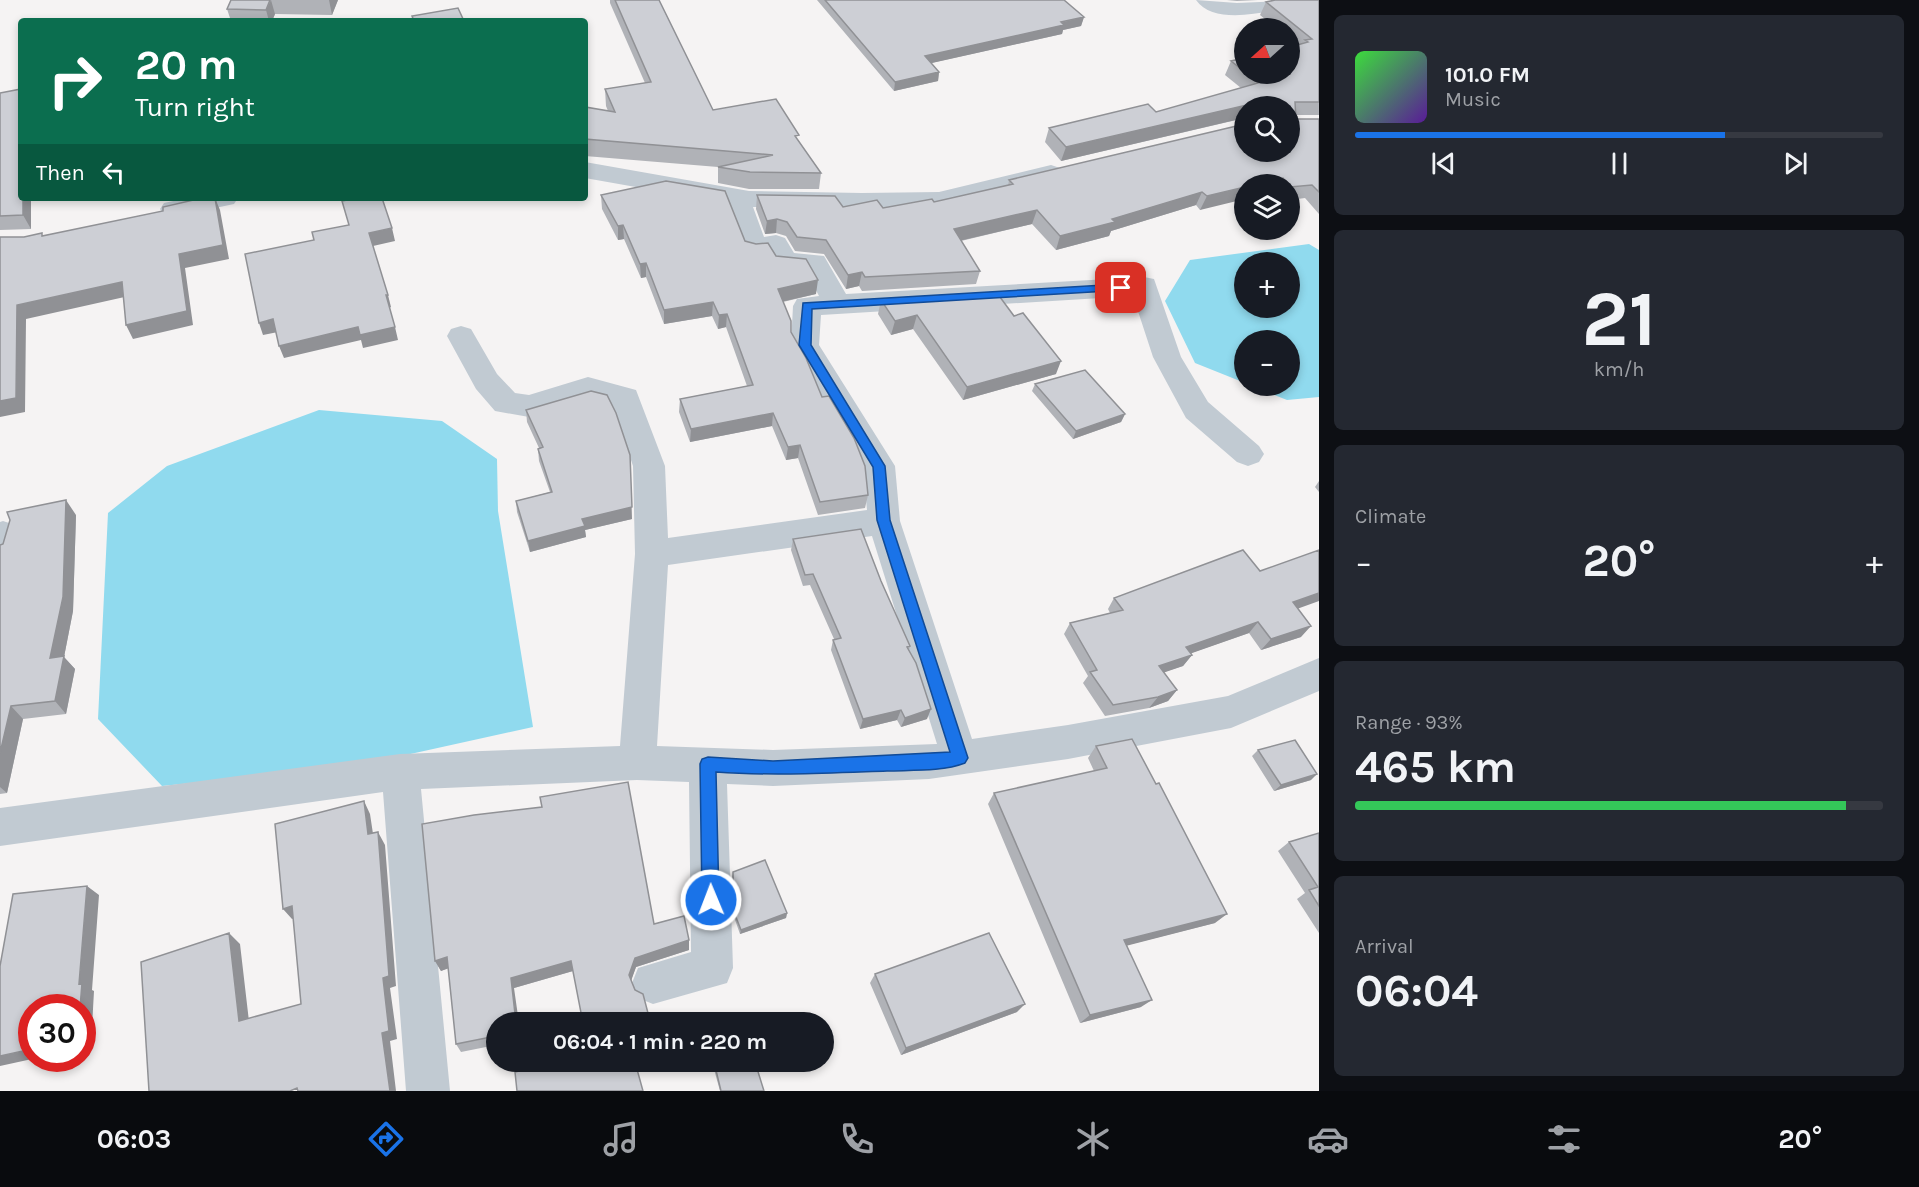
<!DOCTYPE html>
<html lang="en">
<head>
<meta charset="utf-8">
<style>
  body { margin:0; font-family:Karla,sans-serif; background:#242831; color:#f1f3f6; height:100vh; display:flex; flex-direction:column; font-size:22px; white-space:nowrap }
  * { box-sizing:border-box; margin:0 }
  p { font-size:20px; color:#9ea1a6 }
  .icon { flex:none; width:33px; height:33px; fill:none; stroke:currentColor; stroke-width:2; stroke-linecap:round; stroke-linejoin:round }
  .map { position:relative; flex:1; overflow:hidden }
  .side { display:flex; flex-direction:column; gap:15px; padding:15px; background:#0d0f14; width:600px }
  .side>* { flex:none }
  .banner { position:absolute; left:18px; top:18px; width:570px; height:183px; border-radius:6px; box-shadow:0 3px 9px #0003; background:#0b6e4f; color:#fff; overflow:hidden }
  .needle { width:39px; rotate:249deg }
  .fabs { position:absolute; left:1234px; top:18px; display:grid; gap:12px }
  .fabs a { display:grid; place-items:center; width:66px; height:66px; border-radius:50%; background:#171b24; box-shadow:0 3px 9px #0003; font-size:30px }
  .speed { position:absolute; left:18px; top:994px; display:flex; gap:12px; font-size:30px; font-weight:700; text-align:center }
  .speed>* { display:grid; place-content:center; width:78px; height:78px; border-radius:50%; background:#171b24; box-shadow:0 3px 9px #0003; line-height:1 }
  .speed .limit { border:9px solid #d22; background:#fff; color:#111 }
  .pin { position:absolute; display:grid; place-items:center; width:51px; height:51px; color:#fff; margin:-26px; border-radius:12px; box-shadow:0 3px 9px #0006 }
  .me { position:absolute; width:66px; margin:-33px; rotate:359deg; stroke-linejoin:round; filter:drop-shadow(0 0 4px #0008) }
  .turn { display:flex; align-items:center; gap:21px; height:126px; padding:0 18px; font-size:27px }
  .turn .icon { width:78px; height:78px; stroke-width:2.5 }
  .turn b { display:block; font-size:42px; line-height:51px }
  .then { display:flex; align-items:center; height:57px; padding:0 18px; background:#0003; gap:12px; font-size:22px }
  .big { font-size:45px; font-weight:700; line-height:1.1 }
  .side .widget { flex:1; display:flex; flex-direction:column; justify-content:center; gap:9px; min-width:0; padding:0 21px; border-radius:9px; background:#242831 }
  .side .dial { align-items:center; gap:0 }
  .dial b { font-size:78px; line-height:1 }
  .song { display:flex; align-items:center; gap:18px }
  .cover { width:72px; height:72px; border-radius:9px; background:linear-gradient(135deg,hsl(120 70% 55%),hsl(270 70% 35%)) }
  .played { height:6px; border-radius:3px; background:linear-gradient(90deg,#1a73e8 70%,#363941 70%) }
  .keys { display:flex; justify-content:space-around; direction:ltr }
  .heat { display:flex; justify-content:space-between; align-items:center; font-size:33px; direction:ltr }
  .charge { height:9px; border-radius:4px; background:linear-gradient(90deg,#34c759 93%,#363941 0) }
  .trip { position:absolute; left:486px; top:1012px; width:348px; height:60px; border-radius:30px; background:#171b24; box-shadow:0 3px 9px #0003; font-weight:700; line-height:60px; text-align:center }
  .tabs { display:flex; height:96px; justify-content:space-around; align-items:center; background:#090b0e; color:#9ea1a6 }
  .tabs .icon { width:42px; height:42px }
  .tabs .selected { color:#1a73e8 }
  .tabs b { font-size:27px; color:#f1f3f6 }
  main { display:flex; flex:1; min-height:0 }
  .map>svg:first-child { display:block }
  .water { fill:#90daee; fill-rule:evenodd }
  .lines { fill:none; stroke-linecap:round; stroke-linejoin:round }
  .minor { fill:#c1cad2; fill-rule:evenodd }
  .wall { fill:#b0b2b7 }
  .shaded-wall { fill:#909195 }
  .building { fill:#cdcfd5; stroke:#909195; stroke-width:1.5 }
  .route { fill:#1a73e8; stroke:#114b97; stroke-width:1.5 }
</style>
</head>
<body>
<main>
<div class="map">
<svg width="1319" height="1091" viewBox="0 0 1319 1091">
  <rect width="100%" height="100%" fill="#f5f3f3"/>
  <path class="water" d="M1309,244L1319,250V397L1287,400L1252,386H1290V340H1245V383L1195,363L1165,301L1190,260ZM1245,262H1290V308H1245Z
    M319,410L442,421L497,459L498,511L533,727L347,768L162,786L98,719L108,513L167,466Z"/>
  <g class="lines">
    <path class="minor" d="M1196,0L1237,3L1306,0L1303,5L1295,6C1269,11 1215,27 1196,0Z
      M585,162L749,191L862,193L939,192L1051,165L1060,168L1063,173L1060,178L939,208L753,207L764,237L776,235L785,238L794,253L824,256L846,294L1144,277L1154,279L1181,357L1208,402L1259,446L1264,454L1259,462L1248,466L1237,462L1186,418L1153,357L1133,296L821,315L819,345L895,466L900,521L972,739L1068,725L1228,696L1319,658V691L1231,728L1068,759L929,779L773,786L727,784L733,968L727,983L653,1004L638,998L632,983L638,968L691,952L689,782L637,780L421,789L450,1091H406L383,792L0,846V808L400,754L620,746L635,554L633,466L613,406L588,399L529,417L495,411L476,389L447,336L451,329L461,326L471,329L497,374L515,393L529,395L588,377L636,390L665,466L668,538L867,510L863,467L791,345L793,306L797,299L819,296L806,271L775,268L768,254L754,256L745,253L726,203L585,178ZM872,536L937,744L773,750L657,746L668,565Z
      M187,198H238L234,204L173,217L164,215L160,209L164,203Z
      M3,521L15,525L19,534L12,557L0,561V522Z"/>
  </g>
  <path class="wall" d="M231,0H338L332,15L275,14L272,21H231L227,9Z
    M610,0H659L713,110L798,140L821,173L819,189H749L718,183V167L585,156V107L608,111L606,106L605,89L645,83L610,3Z
    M817,0H1064L1084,17L1081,26L1063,30L1062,34L931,63L939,72L938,81L894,91Z
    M1227,0H1258L1237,1Z
    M1319,0V115H1296V119H1319V214L1305,198L1290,200V184H1245L1200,210L1196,205L1111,231L1109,236L1056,250L1032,224L961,241L980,271L976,284L862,291L859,286L846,289L824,254L795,251L786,236L776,233L765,234L756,209L757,195L843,207L883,208L934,202L1008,186L1009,180L1245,152L1290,106H1245V118L1061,161L1045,142L1049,128L1156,112L1241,88L1225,75L1231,61L1245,58V74H1290L1297,45L1290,40V28H1276L1260,15L1266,2Z
    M0,93L21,198H31V229L0,230Z
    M601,195L745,241L776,256L816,294L783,302L791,332L822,397L868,495L865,508L818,515L798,458L786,460L772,426L690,442L679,412L680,399L747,386L726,327L718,329L712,316L664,324L646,277L641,278L624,239L618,240L602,209Z
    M881,300L1014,316L1056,374L963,400L913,329L891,335L878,314Z
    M1035,384L1125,414L1121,422L1073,439L1032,391Z
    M526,410L632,519L585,530L586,537L530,552L517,512L516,501L550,492L539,461L538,449L539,448L527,422Z
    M1319,481V492L1315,487Z
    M76,515L73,611L64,657L75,669L66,714L23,719L7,793L0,794V545Z
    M793,539L881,581L910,646L909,650L927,719L901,727L897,720L860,729L831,650L833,640L834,639L810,585L803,586L791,550Z
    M1260,571L1298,609L1301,637L1261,650L1249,633L1191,653L1192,655L1183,666L1164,672L1177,690L1168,701L1149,708L1105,716L1083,683L1088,676L1064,634L1070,623L1110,613L1108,609L1114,598Z
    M1096,746L1215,923L1127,945L1141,1007L1080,1023L988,804L994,793L1094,771L1088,758Z
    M1258,750L1311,780L1274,791L1252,756Z
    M1319,833V933L1297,899L1305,893L1278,851L1289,842Z
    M733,872L787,913L786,918L740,934L734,917L732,877Z
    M654,924L689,940V950L636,967L631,980L649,1017V1023H583L573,971L514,988L496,1023V1045L461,1052L456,1044L448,968L441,971L435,961Z
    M875,974L1017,1012L901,1055L870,983Z
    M712,1062H755L764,1091H720Z"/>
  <path class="shaded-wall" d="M271,0L275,14L272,21H269L266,10Z
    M329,0H338L332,15Z
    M1084,17L1081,26L1063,30L1062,34L923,65L925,56Z
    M939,72L938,81L894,91L895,82Z
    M1251,104L1250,106H1245L1244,118L1061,161L1066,147Z
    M1283,178L1279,184H1255Z
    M1245,187V199L1200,210L1207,196Z
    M1202,192L1196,205L1111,231L1109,236L1056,250L1060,236L1112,219Z
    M23,198H31V229L23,215Z
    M215,198L220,210L229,259L185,268L193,325L133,339L126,325L179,254Z
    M1037,210L1032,224L950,243L954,229Z
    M777,219L776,233L765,234L767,221Z
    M623,225L624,239L618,240V226Z
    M392,228L395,241L373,246L369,233Z
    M646,263V277L641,278L640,264Z
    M862,272L859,286L846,289L848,275Z
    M818,280L816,294L776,303L778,289Z
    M122,282L129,296L26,319L25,412L0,417V401L17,305Z
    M386,295H388L391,307L389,308Z
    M713,302L712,316L664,324V310Z
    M727,314L726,327L718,329L719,315Z
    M917,315L913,329L891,335L895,321Z
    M273,319L278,332L263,335L259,323Z
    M358,327H395L398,340L363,348L361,340L284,358L279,346Z
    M1061,361L1056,374L963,400L967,387Z
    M773,413L772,426L690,442L691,429Z
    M1125,414L1121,422L1073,439L1076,431Z
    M800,445L798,458L786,460L788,447Z
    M630,455L632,519L585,530L586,537L530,552L528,541L582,519Z
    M66,500L76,515L73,611L64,657L75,669L66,714L55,701L50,658Z
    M1319,593V601L1283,614L1293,602Z
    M1258,622L1249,633L1178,658L1186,647Z
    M1311,626L1301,637L1261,650L1271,639Z
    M1192,655L1183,666L1151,677L1159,666Z
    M1177,690L1168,701L1149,708L1158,697Z
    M11,706L23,719L7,793L0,787V753Z
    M931,709L927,719L901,727L905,718Z
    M901,710L897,720L860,729L863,719Z
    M1317,774L1311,780L1274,791L1281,785Z
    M364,801L370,814L375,847L368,834Z
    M378,832L385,845L396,986L390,988L397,1039L390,1041L396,1091H390L382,1033L383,978Z
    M87,886L99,895L92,990L94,991L91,1045L82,1047V1008H80L79,984Z
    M292,906L301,917L292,919L283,909Z
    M787,913L786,918L740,934L741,930Z
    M1227,914L1215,923L1114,949L1124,940Z
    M229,933L240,944L250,1030L239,1021Z
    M689,940V950L636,967L630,984L629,975L635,958Z
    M447,957L452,967L441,971L435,961Z
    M571,961L573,971L514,988L519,1023H516L511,978Z
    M1152,1000L1141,1007L1080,1023L1090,1015Z
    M1025,1004L1017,1012L901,1055L906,1048Z
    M649,1017V1023H623Z
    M32,1049V1059L0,1066V1056Z"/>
  <path class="building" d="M231,0H270L266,10L227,9Z
    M615,0H659L713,110L776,99L799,135L795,136L821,173L750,172L718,167L773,155L585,139V107L615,112L605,89L651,82Z
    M825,0H1064L1084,17L1061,22L1064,25L925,56L939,72L895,82Z
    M1275,0H1319V102H1295L1296,119H1319V192L1312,185L1290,187V184H1288L1283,178L1255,184H1245V187L1207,196L1202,192L1112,219L1115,222L1060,236L1037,210L954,229L980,271L865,277L862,272L848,275L826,240L797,237L787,222L777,219L767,221L757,195L835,196L843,207L877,200L883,208L932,199L934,202L1013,184L1009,180L1245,124V152H1290V106H1254L1251,104L1066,147L1049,128L1148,104L1156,112L1258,83L1247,74H1290V47L1308,42L1305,40L1312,39L1266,2Z
    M458,8L464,21H414L412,16Z
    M1245,58V72L1231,61Z
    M21,89V198H23V215L0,216V93Z
    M666,181L725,191L745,241L756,244L768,243L776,256L806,259L818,280L778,289L791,321V332L806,358L822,397L829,396L854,438L865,466L868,495L820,502L800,445L788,447L773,413L691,429L680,399L753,385L727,314L719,315L713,302L664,310L646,263L640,264L623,225L618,226L601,195Z
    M202,198H215L223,245L179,254L187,311L126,325L122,282L17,305L16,398L0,401V237H24L42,233V236L163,211V207Z
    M357,198H382L392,228L369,233L388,295H386L395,327L360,335L358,327L279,346L273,319L259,323L245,254L314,240L312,232L349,225L342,201Z
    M997,293L1014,316L1023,313L1061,361L967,387L917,315L895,321L881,300Z
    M1085,370L1125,414L1076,431L1035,384Z
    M591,391L607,395L616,413L630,455L632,507L582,519L585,526L528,541L516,501L552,492L538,449L543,447L526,410Z
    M66,500L63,597L50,658L64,656L55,701L11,706L0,753V545L3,544L10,520L7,512Z
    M861,529L881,581L910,646L907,647L916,663L931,709L905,718L901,710L863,719L833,640L841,638L813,574L805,575L793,539Z
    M1243,550L1260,571L1319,550V593L1293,602L1311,626L1271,639L1258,622L1186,647L1192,655L1159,666L1177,690L1158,697L1113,705L1090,672L1097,670L1070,623L1123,610L1114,598Z
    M1132,739L1156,784L1159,783L1227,914L1124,940L1152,1000L1090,1015L994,793L1107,768L1096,746Z
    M1295,740L1317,774L1281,785L1258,750Z
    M628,782L654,924L684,916L689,940L635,958L629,975L635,990L643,994L649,1017L623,1023H583L571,961L511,978L516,1023H496V1036L456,1044L447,957L435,961L422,824L474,815L542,807L540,797Z
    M364,801L368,834L378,832L389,976L383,978L389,1031L382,1033L390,1091H298L297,1088L290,1091H149L141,962L229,933L239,1021L301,1004L292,906L283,909L275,824Z
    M1319,833V906L1309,890L1318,887L1289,842Z
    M765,860L787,913L741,930L734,912L733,872Z
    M87,886L79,984L82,983L80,1008H32V1049L0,1056V966L13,894Z
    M989,933L1025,1004L906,1048L875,974Z
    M554,1062H635L643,1091H517L515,1072Z
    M714,1062H755L764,1091H721Z"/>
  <path class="route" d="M1121,284L1126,288L1125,290L812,309L811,345L885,466L890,520L968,758L965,763C942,772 912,770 887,771C830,773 773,776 716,772L719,900L717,906L711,909L705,906L702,900L700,764L702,759L708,757L773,761L950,752L877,520L873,467L799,345L803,303Z"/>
</svg>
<div class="fabs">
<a><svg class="needle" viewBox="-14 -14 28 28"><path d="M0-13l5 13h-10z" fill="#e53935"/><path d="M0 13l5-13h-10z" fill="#9ea1a6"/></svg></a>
<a><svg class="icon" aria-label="search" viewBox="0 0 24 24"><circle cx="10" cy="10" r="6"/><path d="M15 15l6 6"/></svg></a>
<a><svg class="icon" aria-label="layers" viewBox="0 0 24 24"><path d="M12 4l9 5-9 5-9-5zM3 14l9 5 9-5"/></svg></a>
<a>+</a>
<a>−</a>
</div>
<div class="speed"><div class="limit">30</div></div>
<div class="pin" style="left:1121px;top:288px;background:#d93025"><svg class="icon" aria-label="arrive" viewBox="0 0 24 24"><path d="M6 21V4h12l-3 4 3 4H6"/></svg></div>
<svg class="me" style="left:711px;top:900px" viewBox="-20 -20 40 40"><circle r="17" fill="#1a73e8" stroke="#fff" stroke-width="3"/><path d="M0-11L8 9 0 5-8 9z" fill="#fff"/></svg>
<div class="trip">06:04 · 1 min · 220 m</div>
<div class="banner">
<div class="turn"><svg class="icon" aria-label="right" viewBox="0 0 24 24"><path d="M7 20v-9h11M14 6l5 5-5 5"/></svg><div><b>20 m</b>Turn right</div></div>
<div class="then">Then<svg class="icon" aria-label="left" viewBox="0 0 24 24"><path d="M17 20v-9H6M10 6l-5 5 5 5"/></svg></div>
</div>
</div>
<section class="side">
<div class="widget">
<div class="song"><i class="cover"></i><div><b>101.0 FM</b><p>Music</p></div></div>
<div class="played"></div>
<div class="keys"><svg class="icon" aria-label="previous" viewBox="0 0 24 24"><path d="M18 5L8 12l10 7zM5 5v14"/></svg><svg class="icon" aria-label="pause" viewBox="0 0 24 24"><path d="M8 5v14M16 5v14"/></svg><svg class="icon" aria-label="next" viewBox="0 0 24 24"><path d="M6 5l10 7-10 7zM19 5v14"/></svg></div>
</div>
<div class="widget dial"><b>21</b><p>km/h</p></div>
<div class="widget"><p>Climate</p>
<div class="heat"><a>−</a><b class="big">20°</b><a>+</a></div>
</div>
<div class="widget"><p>Range · 93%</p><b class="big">465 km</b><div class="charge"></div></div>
<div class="widget"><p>Arrival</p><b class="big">06:04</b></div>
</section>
</main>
<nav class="tabs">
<b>06:03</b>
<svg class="icon selected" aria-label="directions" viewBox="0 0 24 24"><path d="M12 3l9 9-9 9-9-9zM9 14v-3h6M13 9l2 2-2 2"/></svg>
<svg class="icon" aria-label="music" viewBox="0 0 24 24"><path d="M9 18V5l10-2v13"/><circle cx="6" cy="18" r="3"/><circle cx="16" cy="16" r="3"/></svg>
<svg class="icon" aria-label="phone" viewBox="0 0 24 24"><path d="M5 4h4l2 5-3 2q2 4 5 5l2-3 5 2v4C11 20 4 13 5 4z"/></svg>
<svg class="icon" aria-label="climate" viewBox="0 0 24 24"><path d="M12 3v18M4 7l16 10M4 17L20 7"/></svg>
<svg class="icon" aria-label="car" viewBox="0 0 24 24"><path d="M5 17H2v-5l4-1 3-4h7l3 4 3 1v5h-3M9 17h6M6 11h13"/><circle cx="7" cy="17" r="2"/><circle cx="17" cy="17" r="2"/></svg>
<svg class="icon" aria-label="filters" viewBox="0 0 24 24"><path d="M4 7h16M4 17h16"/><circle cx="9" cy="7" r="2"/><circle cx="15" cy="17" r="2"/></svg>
<b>20°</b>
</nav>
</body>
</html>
